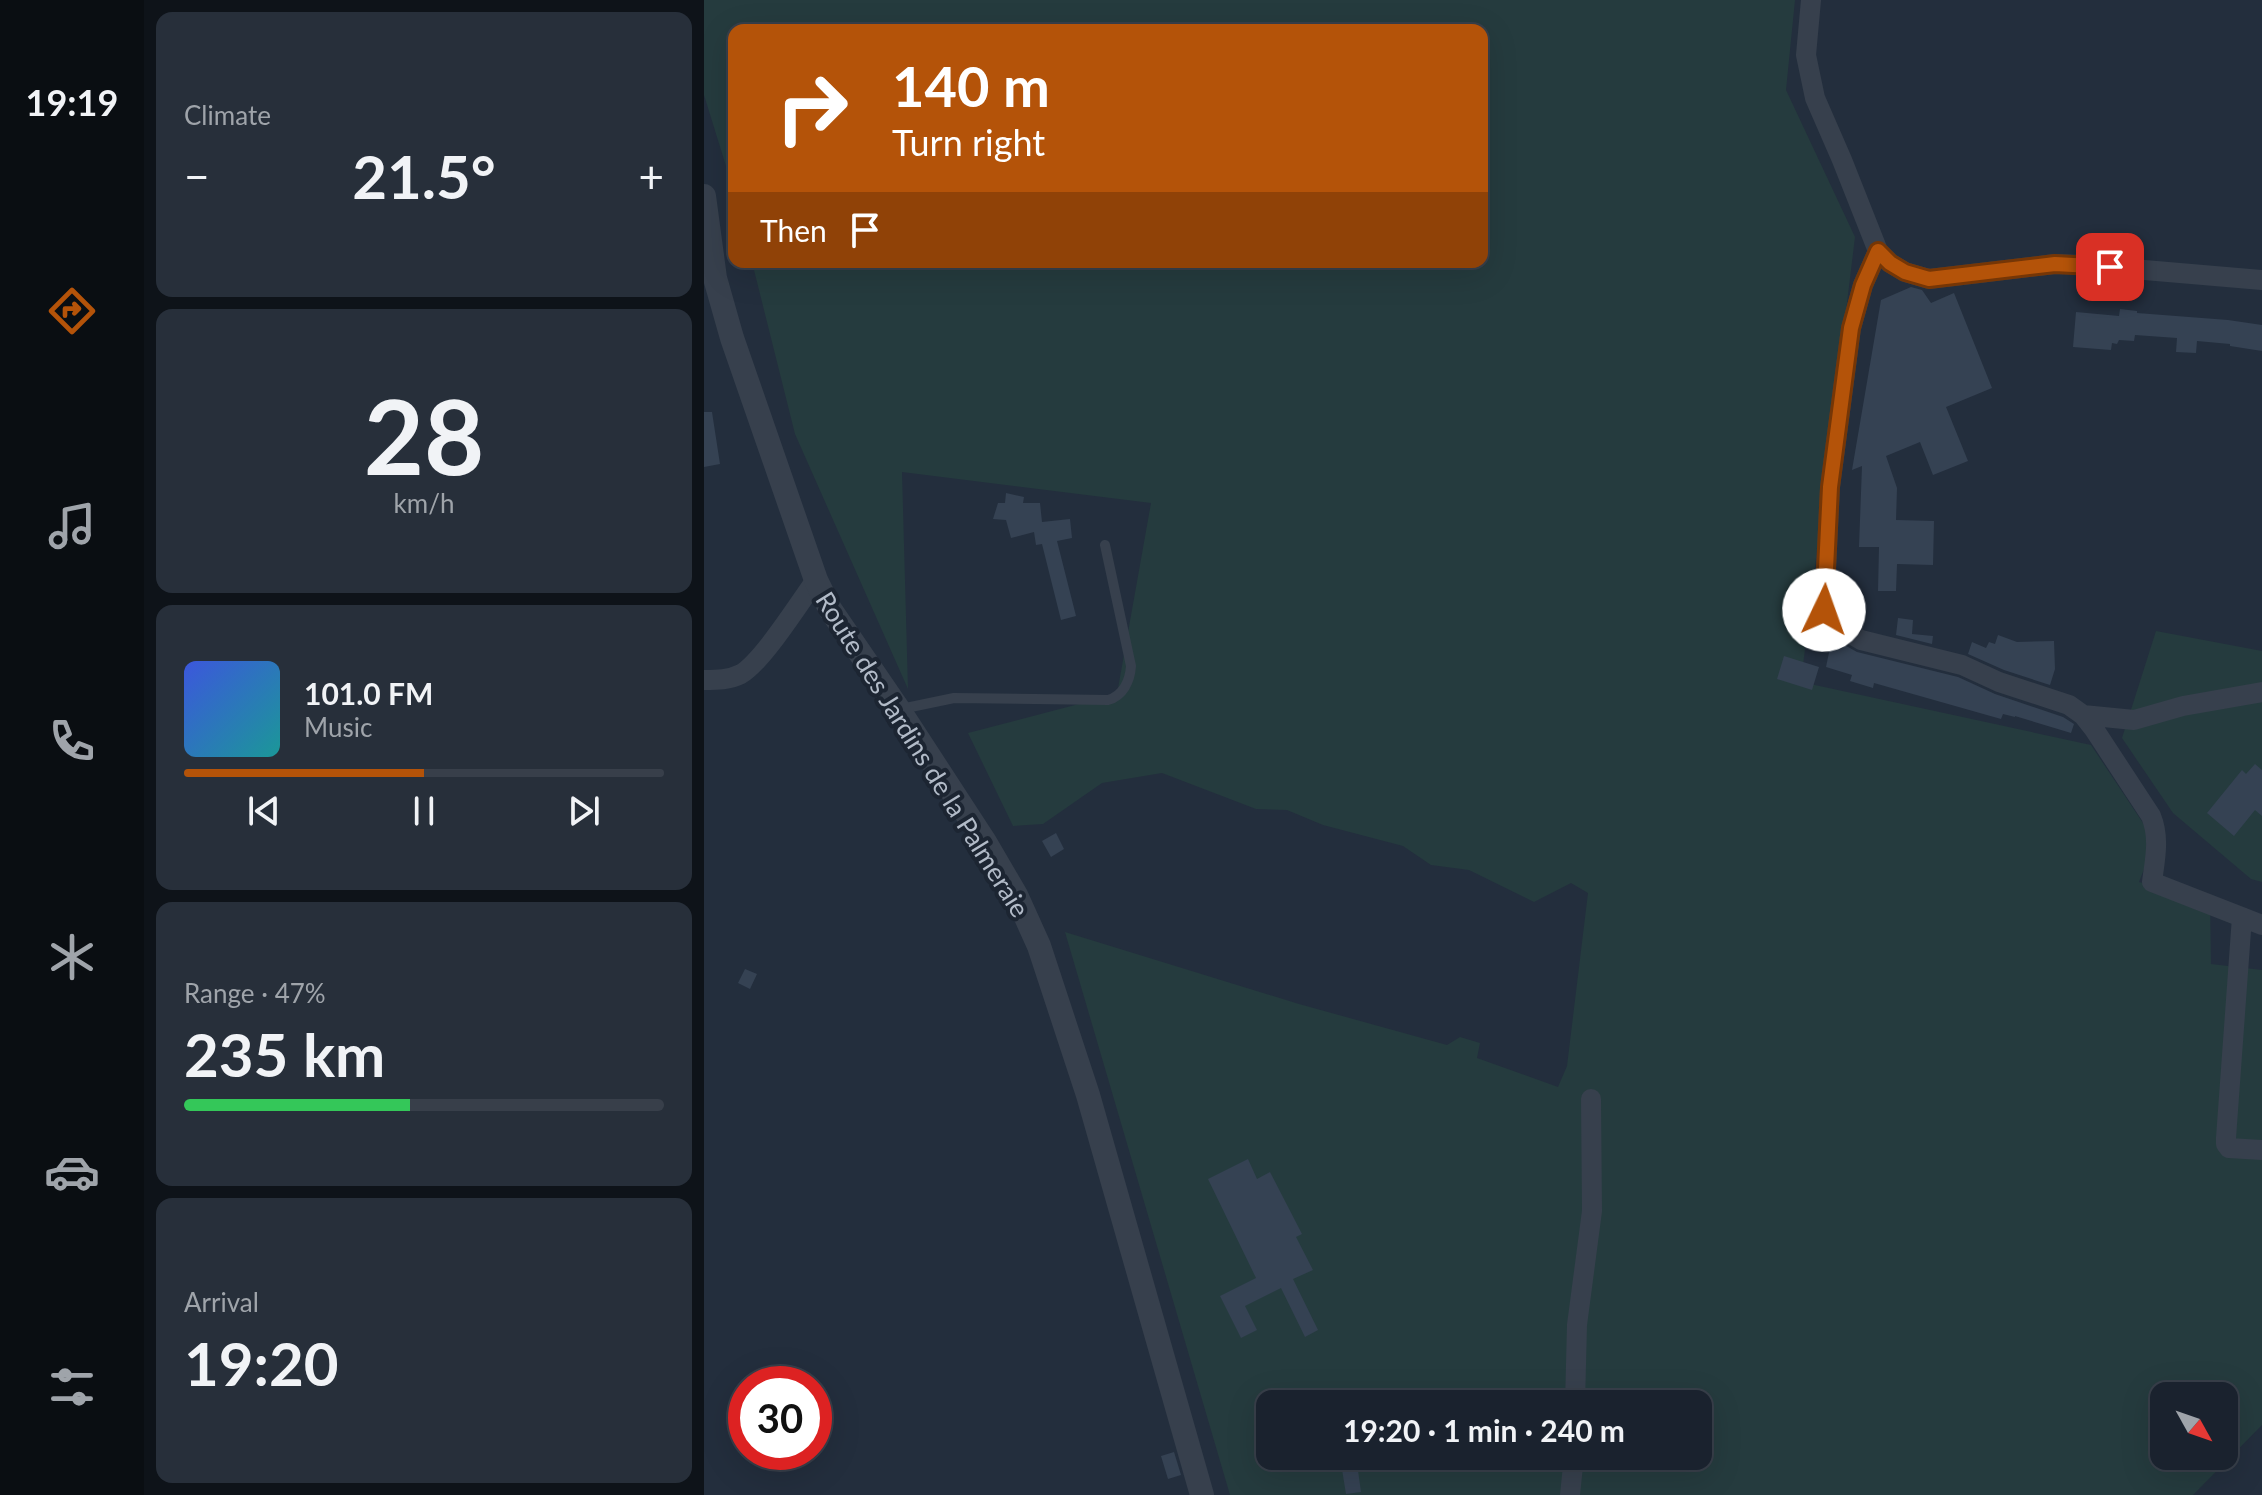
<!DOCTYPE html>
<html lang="en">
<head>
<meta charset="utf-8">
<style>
  body { margin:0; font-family:Lato,sans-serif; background:#272f3a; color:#f1f3f6; height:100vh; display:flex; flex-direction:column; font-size:30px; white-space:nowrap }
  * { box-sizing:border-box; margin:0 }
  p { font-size:26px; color:#9fa4aa }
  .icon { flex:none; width:44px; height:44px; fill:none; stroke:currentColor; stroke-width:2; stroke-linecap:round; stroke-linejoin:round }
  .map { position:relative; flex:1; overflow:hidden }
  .details { display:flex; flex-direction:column; gap:12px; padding:12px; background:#0e1319; width:560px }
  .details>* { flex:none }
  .banner { position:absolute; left:24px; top:24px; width:760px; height:244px; border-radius:16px; box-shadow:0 8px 32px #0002,0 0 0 2px #383f4a; background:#b45309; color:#fff; overflow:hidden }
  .needle { width:52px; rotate:130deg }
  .controls { position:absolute; left:1446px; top:1382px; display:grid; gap:16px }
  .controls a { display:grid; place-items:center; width:88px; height:88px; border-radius:16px; background:#1a222e; box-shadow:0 8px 32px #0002,0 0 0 2px #383f4a; font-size:40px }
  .speed { position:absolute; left:24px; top:1366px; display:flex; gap:16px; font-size:40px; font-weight:700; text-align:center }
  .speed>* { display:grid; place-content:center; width:104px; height:104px; border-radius:50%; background:#1a222e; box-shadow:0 8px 32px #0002,0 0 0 2px #383f4a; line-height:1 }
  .speed .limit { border:12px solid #d22; background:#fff; color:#111 }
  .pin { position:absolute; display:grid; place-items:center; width:68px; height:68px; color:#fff; margin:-34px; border-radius:16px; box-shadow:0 4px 12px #0006 }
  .me { position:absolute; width:88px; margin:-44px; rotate:3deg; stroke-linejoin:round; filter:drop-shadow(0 0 6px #0008) }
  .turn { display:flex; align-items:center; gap:28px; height:168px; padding:0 32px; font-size:36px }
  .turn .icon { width:104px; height:104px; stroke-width:2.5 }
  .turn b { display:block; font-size:56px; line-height:68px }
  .then { display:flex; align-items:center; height:76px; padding:0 32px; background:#0003; gap:16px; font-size:30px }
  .big { font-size:60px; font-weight:700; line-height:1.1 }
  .details .tile { flex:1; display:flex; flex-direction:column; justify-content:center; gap:12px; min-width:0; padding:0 28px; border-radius:16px; background:#272f3a }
  .details .dial { align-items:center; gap:0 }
  .dial b { font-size:104px; line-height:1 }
  .song { display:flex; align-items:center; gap:24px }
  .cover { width:96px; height:96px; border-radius:12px; background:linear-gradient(135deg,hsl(230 70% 55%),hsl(180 70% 35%)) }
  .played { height:8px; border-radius:4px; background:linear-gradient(90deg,#b45309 50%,#383f4a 50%) }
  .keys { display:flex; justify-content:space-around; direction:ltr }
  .heat { display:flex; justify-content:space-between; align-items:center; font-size:44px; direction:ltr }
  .charge { height:12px; border-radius:6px; background:linear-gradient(90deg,#34c759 47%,#383f4a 0) }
  .trip { position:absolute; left:552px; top:1390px; width:456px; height:80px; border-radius:16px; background:#1a222e; box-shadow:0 8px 32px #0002,0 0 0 2px #383f4a; font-weight:700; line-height:80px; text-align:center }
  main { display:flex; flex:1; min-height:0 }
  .dock { display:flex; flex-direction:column; width:144px; justify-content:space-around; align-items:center; background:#0a0e12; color:#9fa4aa }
  .dock .icon { width:56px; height:56px }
  .dock .current { color:#b45309 }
  .dock b { font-size:36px; color:#f1f3f6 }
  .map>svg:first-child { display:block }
  .green { fill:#253b3e; fill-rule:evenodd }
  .building { fill:#354253 }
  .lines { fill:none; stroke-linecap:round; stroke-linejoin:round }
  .service { stroke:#37404d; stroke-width:10 }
  .minor { stroke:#37404d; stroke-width:20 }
  .tertiary { stroke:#37404d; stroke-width:24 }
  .route-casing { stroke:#753606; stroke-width:20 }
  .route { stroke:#b45309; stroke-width:14 }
  .labels { text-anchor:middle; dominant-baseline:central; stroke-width:8; stroke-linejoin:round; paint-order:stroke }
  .street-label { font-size:26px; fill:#b2bbc8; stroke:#1c2532 }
</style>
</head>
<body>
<main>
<nav class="dock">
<b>19:19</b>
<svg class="icon current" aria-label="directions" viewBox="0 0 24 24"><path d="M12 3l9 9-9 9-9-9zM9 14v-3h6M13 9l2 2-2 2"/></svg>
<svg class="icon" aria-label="music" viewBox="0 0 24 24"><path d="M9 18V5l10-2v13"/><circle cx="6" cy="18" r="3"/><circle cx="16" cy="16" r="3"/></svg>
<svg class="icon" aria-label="phone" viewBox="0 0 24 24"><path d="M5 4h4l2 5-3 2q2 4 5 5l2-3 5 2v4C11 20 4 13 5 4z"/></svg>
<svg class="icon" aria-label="climate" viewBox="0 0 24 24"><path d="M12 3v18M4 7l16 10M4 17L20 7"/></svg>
<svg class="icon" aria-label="car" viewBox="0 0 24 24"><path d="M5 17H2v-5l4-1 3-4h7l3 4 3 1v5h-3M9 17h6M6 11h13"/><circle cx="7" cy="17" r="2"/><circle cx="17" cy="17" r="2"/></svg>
<svg class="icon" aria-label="filters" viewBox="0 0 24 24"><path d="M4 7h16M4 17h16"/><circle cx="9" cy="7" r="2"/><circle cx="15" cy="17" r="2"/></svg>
</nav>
<section class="details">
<div class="tile"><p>Climate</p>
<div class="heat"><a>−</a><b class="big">21.5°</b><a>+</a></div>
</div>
<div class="tile dial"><b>28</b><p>km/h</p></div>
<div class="tile">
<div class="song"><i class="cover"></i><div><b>101.0 FM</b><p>Music</p></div></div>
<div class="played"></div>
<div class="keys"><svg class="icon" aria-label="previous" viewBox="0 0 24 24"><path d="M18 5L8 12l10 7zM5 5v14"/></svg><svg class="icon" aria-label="pause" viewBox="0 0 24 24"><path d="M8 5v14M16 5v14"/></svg><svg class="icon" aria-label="next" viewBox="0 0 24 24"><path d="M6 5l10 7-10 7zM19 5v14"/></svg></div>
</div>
<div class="tile"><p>Range · 47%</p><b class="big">235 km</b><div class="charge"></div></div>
<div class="tile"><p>Arrival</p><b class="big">19:20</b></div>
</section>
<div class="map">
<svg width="1558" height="1495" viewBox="0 0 1558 1495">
  <rect width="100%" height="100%" fill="#232e3d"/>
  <path class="green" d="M0,0H1091L1082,90L1151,237L1097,682L1387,745L1451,841L1435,882L1506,900L1507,964L1558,970V1425L1489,1495H526L361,932L595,1004L743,1045L756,1037L776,1043L773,1058L854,1087L863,1066L884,893L867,883L830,902L765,870L727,865L699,846L619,825L583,810L552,809L458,773L398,783L339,824L309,826L264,733L413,694L447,503L198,472L204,689L91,434L48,262H778V30H30V192L0,95ZM1460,1396H1520V1456H1460ZM566,1404H994V1456H566Z
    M1452,631L1558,651V882L1547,879L1469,813L1418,738Z"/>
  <path class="building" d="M1207,287L1218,290L1227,303L1250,293L1288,388L1242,407L1264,461L1229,475L1216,442L1182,456L1193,488L1192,520L1230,521L1229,565L1193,564L1192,591H1174L1175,547H1155L1158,466L1148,470L1177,300Z
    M1416,309L1433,311V313L1524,320L1558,325V351L1526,346V344L1493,341L1492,353L1472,352L1473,338L1431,335L1430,341L1415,340L1413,344L1408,343L1407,350L1369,347L1372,312L1415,316Z
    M0,412H8L16,464L0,467Z
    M302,493L320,497L319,503H336L338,522L366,519L368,538L353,541L372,616L357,620L338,544L332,545L330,532L307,538L302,520L289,519L294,503H301Z
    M1194,618L1209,620L1208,634L1229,636L1228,644L1192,635Z
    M1294,635L1313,642L1350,641L1351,669L1346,685L1300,670L1264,654L1268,642L1282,648L1285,642L1291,644Z
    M1128,638L1153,652L1254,677L1291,694L1359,717L1370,724L1367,733L1311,716V717L1299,714L1297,719L1170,683L1169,688L1146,681L1148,675L1122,667Z
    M1080,656L1115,667L1108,690L1073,679Z
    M1551,764L1558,770V816L1551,810L1530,836L1503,813L1538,770L1542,774Z
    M352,833L360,849L347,857L338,841Z
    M41,969L53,974L46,989L34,983Z
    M544,1159L553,1179L566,1172L598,1234L592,1237L609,1270L589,1279L614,1330L601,1337L577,1288L541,1306L553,1330L537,1338L516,1296L552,1278L504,1179Z
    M470,1452L477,1475L464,1479L457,1456Z
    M646,1456H652L657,1492L642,1494L636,1457Z"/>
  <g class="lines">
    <path class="service" d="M197,709L250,698L404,700C419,696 426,681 427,666L401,545"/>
    <path class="minor" d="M1107,0L1102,55L1111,98L1138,160L1174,251L1186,263L1201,272L1225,279L1351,264L1382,265L1558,280
      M1174,251L1159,285L1147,328L1126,487L1120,610L1130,624L1157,640L1258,665L1295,682L1365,705L1379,715L1390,729L1447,816C1456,838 1451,859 1448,882L1558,925
      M0,680C13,680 25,680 37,674C59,661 95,603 112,580
      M1379,715L1430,720L1479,706L1558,692
      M1538,917L1522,1138V1144L1525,1148L1558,1150
      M871,1404L873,1325L888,1211L887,1099
      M866,1495L870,1456"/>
    <path class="tertiary" d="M0,196L11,278L28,338L112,580L126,609L195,710L281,842L312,895L335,946L384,1095L498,1495"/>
  </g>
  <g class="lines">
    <g class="route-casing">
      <path id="route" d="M1120,610L1126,487L1147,328L1159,285L1174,251L1186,263L1201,272L1225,279L1351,264L1406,267"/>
    </g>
    <use href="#route" class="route"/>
  </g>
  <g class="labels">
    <g class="street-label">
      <text transform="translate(219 754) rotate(58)">Route des Jardins de la Palmeraie</text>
    </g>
  </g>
</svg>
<div class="controls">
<a><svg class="needle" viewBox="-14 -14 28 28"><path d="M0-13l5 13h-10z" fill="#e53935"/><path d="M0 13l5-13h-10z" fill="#9fa4aa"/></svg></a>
</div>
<div class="speed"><div class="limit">30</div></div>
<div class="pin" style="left:1406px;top:267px;background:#d93025"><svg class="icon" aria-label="arrive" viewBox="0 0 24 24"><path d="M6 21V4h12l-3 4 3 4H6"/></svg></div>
<svg class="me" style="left:1120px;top:610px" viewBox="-20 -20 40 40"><circle r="19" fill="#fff"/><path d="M0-13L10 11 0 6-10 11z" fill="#b45309"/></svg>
<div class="trip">19:20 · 1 min · 240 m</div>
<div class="banner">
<div class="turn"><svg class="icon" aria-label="right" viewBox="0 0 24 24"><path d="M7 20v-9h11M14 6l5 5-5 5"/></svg><div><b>140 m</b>Turn right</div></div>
<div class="then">Then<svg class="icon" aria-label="arrive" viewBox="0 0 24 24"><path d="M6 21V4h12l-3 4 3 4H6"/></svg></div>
</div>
</div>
</main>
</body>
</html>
